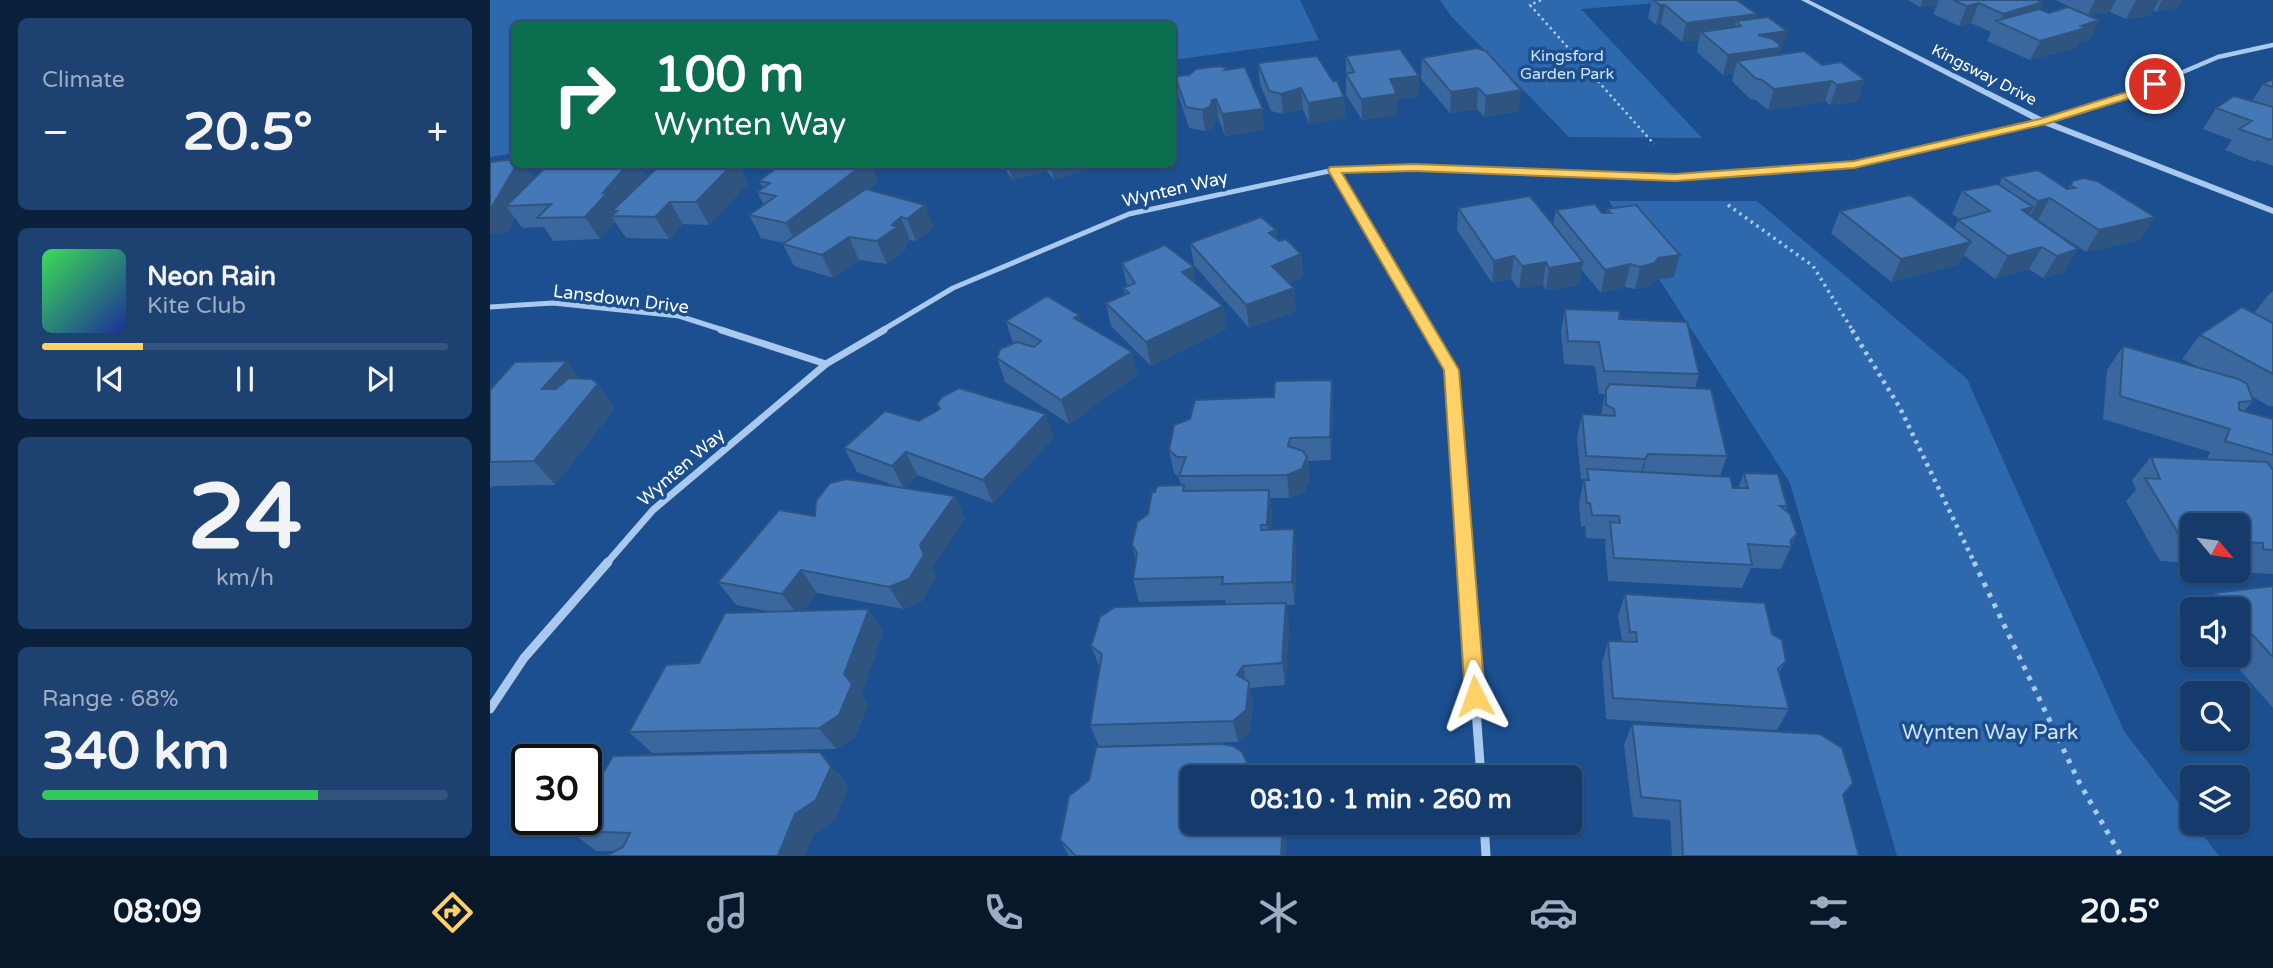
<!DOCTYPE html>
<html lang="en">
<head>
<meta charset="utf-8">
<style>
  body { margin:0; font-family:"Varela Round",sans-serif; background:#1d4271; color:#f1f3f6; height:100vh; display:flex; flex-direction:column; font-size:26px; white-space:nowrap }
  * { box-sizing:border-box; margin:0 }
  p { font-size:23px; color:#9dadc1 }
  .icon { flex:none; width:38px; height:38px; fill:none; stroke:currentColor; stroke-width:2; stroke-linecap:round; stroke-linejoin:round }
  .map { position:relative; flex:1; overflow:hidden }
  .drawer { display:flex; flex-direction:column; gap:18px; padding:18px; background:#0b203b; width:490px }
  .drawer>* { flex:none }
  .banner { position:absolute; left:21px; top:21px; width:665px; height:147px; border-radius:10px; box-shadow:0 2px 5px #0004,0 0 0 2px #33557e; background:#0b6e4f; color:#fff; overflow:hidden }
  .needle { width:46px; rotate:119deg }
  .tools { position:absolute; left:1690px; top:513px; display:grid; gap:14px }
  .tools a { display:grid; place-items:center; width:70px; height:70px; border-radius:10px; background:#143b6b; box-shadow:0 2px 5px #0004,0 0 0 2px #33557e; font-size:35px }
  .speed { position:absolute; left:21px; top:744px; display:flex; gap:14px; font-size:35px; font-weight:700; text-align:center }
  .speed>* { display:grid; place-content:center; width:91px; height:91px; border-radius:50%; background:#143b6b; box-shadow:0 2px 5px #0004,0 0 0 2px #33557e; line-height:1 }
  .speed .limit { border:4px solid #111; border-radius:10px; background:#fff; color:#111 }
  .pin { position:absolute; display:grid; place-items:center; width:60px; height:60px; color:#fff; margin:-30px; border:4px solid #fff; border-radius:50%; box-shadow:0 2px 7px #0007 }
  .me { position:absolute; width:77px; margin:-38px; rotate:356deg; stroke-linejoin:round; filter:drop-shadow(0 0 5px #0008) }
  .turn { display:flex; align-items:center; gap:24px; height:147px; padding:0 28px; font-size:32px }
  .turn .icon { width:91px; height:91px; stroke-width:2.5 }
  .turn b { display:block; font-size:49px; line-height:60px }
  .big { font-size:52px; font-weight:700; line-height:1.1 }
  .drawer .tile { flex:1; display:flex; flex-direction:column; justify-content:center; gap:10px; min-width:0; padding:0 24px; border-radius:10px; background:#1d4271 }
  .drawer .dial { align-items:center; gap:0 }
  .dial b { font-size:91px; line-height:1 }
  .song { display:flex; align-items:center; gap:21px }
  .cover { width:84px; height:84px; border-radius:10px; background:linear-gradient(135deg,hsl(130 70% 55%),hsl(230 70% 35%)) }
  .played { height:7px; border-radius:4px; background:linear-gradient(90deg,#ffd166 25%,#33557e 25%) }
  .keys { display:flex; justify-content:space-around; direction:ltr }
  .heat { display:flex; justify-content:space-between; align-items:center; font-size:38px; direction:ltr }
  .charge { height:10px; border-radius:5px; background:linear-gradient(90deg,#34c759 68%,#33557e 0) }
  .trip { position:absolute; left:690px; top:765px; width:402px; height:70px; border-radius:10px; background:#143b6b; box-shadow:0 2px 5px #0004,0 0 0 2px #33557e; font-weight:700; line-height:70px; text-align:center }
  .dock { display:flex; height:112px; justify-content:space-around; align-items:center; background:#08182b; color:#9dadc1 }
  .dock .icon { width:49px; height:49px }
  .dock .selected { color:#ffd166 }
  .dock b { font-size:32px; color:#f1f3f6 }
  main { display:flex; flex:1; min-height:0 }
  .map>svg:first-child { display:block }
  .green { fill:#2e69ad }
  .lines { fill:none; stroke-linecap:round; stroke-linejoin:round }
  .path-far3 { stroke:#a9c9ee; stroke-width:2.5; stroke-dasharray:2.5 3.5; stroke-linecap:butt }
  .path-far2 { stroke:#a9c9ee; stroke-width:3.5; stroke-dasharray:2.5 4.5; stroke-linecap:butt }
  .path-far1 { stroke:#a9c9ee; stroke-width:4.5; stroke-dasharray:3.5 5; stroke-linecap:butt }
  .path { stroke:#a9c9ee; stroke-width:5; stroke-dasharray:4.5 7; stroke-linecap:butt }
  .minor-far3 { stroke:#a9c9ee; stroke-width:4.5 }
  .minor-far2 { stroke:#a9c9ee; stroke-width:5 }
  .minor-far1 { stroke:#a9c9ee; stroke-width:7 }
  .minor { stroke:#a9c9ee; stroke-width:9 }
  .tertiary { fill:#a9c9ee; fill-rule:evenodd }
  .wall { fill:#3a679d }
  .shaded-wall { fill:#305480 }
  .building { fill:#4478b7; stroke:#305480; stroke-width:2 }
  .route { fill:#ffd166; stroke:#a68842; stroke-width:2 }
  .labels { text-anchor:middle; dominant-baseline:central; stroke-width:7; stroke-linejoin:round; paint-order:stroke }
  .far-park-label { font-size:16px; fill:#cfe3fa; stroke:#1b4f8f }
  .far-street-label { font-size:16px; fill:#fff; stroke:#1b4f8f }
  .street-label { font-size:18px; fill:#fff; stroke:#1b4f8f }
  .near-park-label { font-size:21px; fill:#cfe3fa; stroke:#1b4f8f }
</style>
</head>
<body>
<main>
<section class="drawer">
<div class="tile"><p>Climate</p>
<div class="heat"><a>−</a><b class="big">20.5°</b><a>+</a></div>
</div>
<div class="tile">
<div class="song"><i class="cover"></i><div><b>Neon Rain</b><p>Kite Club</p></div></div>
<div class="played"></div>
<div class="keys"><svg class="icon" aria-label="previous" viewBox="0 0 24 24"><path d="M18 5L8 12l10 7zM5 5v14"/></svg><svg class="icon" aria-label="pause" viewBox="0 0 24 24"><path d="M8 5v14M16 5v14"/></svg><svg class="icon" aria-label="next" viewBox="0 0 24 24"><path d="M6 5l10 7-10 7zM19 5v14"/></svg></div>
</div>
<div class="tile dial"><b>24</b><p>km/h</p></div>
<div class="tile"><p>Range · 68%</p><b class="big">340 km</b><div class="charge"></div></div>
</section>
<div class="map">
<svg width="1783" height="856" viewBox="0 0 1783 856">
  <rect width="100%" height="100%" fill="#1b4f8f"/>
  <path class="green" d="M0,0H810L829,40L683,60L682,24H24V153L0,157Z
    M950,0H1203L1091,9L1212,138L1079,137L961,16Z
    M1119,201H1267L1477,379L1634,731L1729,856H1407L1300,483Z"/>
  <g class="lines">
    <path class="path-far3" d="M1051,0L1040,5L1164,144"/>
    <path class="path-far2" d="M1238,205L1323,266L1363,331"/>
    <path class="path-far1" d="M1362,330L1410,408L1485,564"/>
    <path class="path" d="M1484,562L1589,782L1631,856"/>
    <path class="minor-far3" d="M1438,147L1552,121L1644,93L1728,57L1783,45"/>
    <path class="minor-far2" d="M844,170L938,331
      M0,307L63,303L189,316L236,331
      M391,331L463,288L639,214L844,170L924,167L1185,177L1364,164L1446,145"/>
    <path class="minor-far1" d="M231,330L336,364
      M937,330L961,371L975,564
      M116,564L163,510L336,364L394,330"/>
    <path class="minor" d="M975,562L991,777
      M0,709L34,658L118,562
      M994,822L996,856"/>
    <path class="tertiary" d="M1311,0H1319L1555,119L1783,208V214L1549,123Z"/>
  </g>
  <path class="wall" d="M1162,0H1247L1266,19L1291,51H1289L1287,55L1314,51L1368,101L1340,105L1335,101L1278,110L1266,100L1260,99L1242,81L1244,73L1233,75L1207,52L1209,40L1192,42L1171,24L1166,25L1158,18Z
    M1418,0H1547L1553,2L1550,9L1559,13L1609,20L1599,40L1588,43L1586,48L1540,60L1497,41L1501,32L1481,23L1469,26L1443,14L1447,5L1430,7Z
    M1565,0H1692L1688,7L1666,12L1663,10L1661,15L1636,19L1620,12L1598,15Z
    M856,56L929,76L928,97L907,99V115L872,120L856,95Z
    M932,58L1029,111L994,117L987,109L960,113L931,79Z
    M768,63L843,81L854,97L855,118L819,124L813,109L793,114L781,111L770,84Z
    M737,68V69L774,130L735,136L729,120L725,121L723,128L715,131L699,128L689,97L685,76Z
    M1783,79V166L1767,160L1765,162L1735,150L1742,140L1713,129L1726,108L1762,101L1773,84Z
    M0,162L45,178L59,164H149L157,178L171,164H248L258,183L219,225L193,224L179,239L136,238L125,222L110,239L63,241L54,227L32,228L25,218L17,233Z
    M292,164H381L388,182L378,190L444,227L426,241L420,240L415,245L416,249L397,264L369,260L343,278L304,266L293,244L294,243L271,238L259,215L274,205L267,192L273,188L269,181Z
    M512,164H602L603,168L564,180L557,171L522,180Z
    M1512,177L1578,189L1582,181L1650,240L1596,252L1548,220L1547,221L1588,249L1574,272L1553,278L1539,269L1505,279L1474,255L1469,264L1401,282L1341,233L1350,211L1464,229L1468,220L1469,219L1462,214L1472,191L1509,185Z
    M1146,205L1184,277L1162,281L1160,286L1145,289L1135,287L1111,293L1091,269L1089,285L1056,290L1053,285L1029,289L1021,279L1002,283L967,230L968,208L1063,225L1066,210L1112,213H1116V209Z
    M786,230L787,239L811,254L813,277L799,283L804,288L806,311L759,328L704,265L700,243Z
    M632,263L706,284L733,306L736,329L661,366L621,326L616,303L635,295L633,288L637,286Z
    M1783,291V406H1779L1761,396L1763,401L1754,411L1783,419V574L1750,572V566H1748V525H1703V563L1670,561L1636,501L1646,490L1642,480L1661,457L1717,459L1720,452L1613,419L1617,370L1633,346L1710,368L1692,359L1710,335L1764,313L1780,293Z
    M1075,309L1129,319L1209,374L1205,389L1237,456L1230,476L1243,488H1248L1254,473L1297,506L1296,510L1307,534L1291,569L1261,568L1252,588L1118,581L1115,545L1116,539L1096,538L1095,526H1091L1089,503L1094,479H1091L1087,438L1092,414L1111,415L1115,394H1109L1105,366L1074,364L1071,332Z
    M516,321L591,323L642,352L647,375L579,424L515,382L507,358L523,343Z
    M91,379L108,384L125,408L65,485L4,486L0,488V390Z
    M842,380L843,404L841,460L818,461L819,481L814,492L799,498H780L782,513L781,530L804,529L806,552L805,605H796L799,626L795,685L760,688L763,704L760,732L748,742L609,746L600,725L610,668L601,646L736,604L735,600L649,602L643,579L646,561L642,545L658,514L665,492L691,485L689,478L684,473L679,450L784,397Z
    M447,404L564,437L503,503L427,475L415,488L465,496L475,519L442,568L446,578L431,602L413,609L327,593L313,611L393,632L371,695L378,705L365,737L346,749L162,753L139,732L209,663L283,612L246,605L228,582L325,516L408,487L367,472L354,448L429,421L449,410Z
    M1783,586V708L1736,654H1748V609H1709L1725,593Z
    M1135,594L1282,634L1296,661L1289,673L1299,709L1287,730L1116,719L1112,663L1118,641H1132L1128,616Z
    M1142,724L1363,783L1353,796L1369,856H1182L1180,820L1143,817L1134,745Z
    M732,744L743,746L752,752L760,769L761,777H702V822H797L796,856H579L570,840L579,796L599,780L606,747Z
    M347,772L358,787L345,820L324,834L124,851H106L80,831Z"/>
  <path class="shaded-wall" d="M1433,0H1449L1447,5L1430,7Z
    M1605,0H1626L1620,12L1598,15Z
    M1646,0H1669L1661,15L1636,19Z
    M1672,0H1692L1688,7L1666,12Z
    M1553,2L1544,22L1509,23L1513,14Z
    M1489,3L1481,23L1469,26L1477,6Z
    M1170,5H1175L1171,24L1166,25Z
    M1267,14L1262,33L1246,21L1242,36L1211,32L1209,40L1192,42L1196,23Z
    M1609,20L1599,40L1588,43L1586,48L1540,60L1550,41Z
    M1297,31L1291,51H1289L1285,65L1247,61L1244,73L1233,75L1238,55L1268,35Z
    M929,76L928,97L907,99V115L872,120L871,99L900,79Z
    M1375,80L1368,101L1340,105L1347,85Z
    M1342,81L1335,101L1278,110L1284,89Z
    M811,88L813,109L793,114L791,94Z
    M988,88L987,109L960,113L961,92Z
    M1031,90L1029,111L994,117L996,96Z
    M854,97L855,118L819,124L818,103Z
    M682,98L685,116L682,117Z
    M726,99L729,120L725,121L723,128L715,131L712,110L722,100Z
    M773,109L774,130L735,136L732,114Z
    M685,117L688,138L685,142L682,143V120Z
    M27,164H36L46,180L16,206L25,218L17,233L0,235V210Z
    M138,164H149L158,179L127,211H122L126,216H121L125,222L110,239L95,217L113,193Z
    M243,164H248L258,183L219,225L206,202Z
    M366,164H381L388,182L307,245L296,223Z
    M518,164H555L557,171L522,180Z
    M560,164H602L603,168L564,180Z
    M1560,198L1548,220L1536,224L1548,201Z
    M180,202L193,224L179,239L165,217Z
    M435,205L444,227L426,241L417,219Z
    M1543,207L1531,230L1532,210Z
    M411,217L420,240L415,245L416,249L397,264L387,241L402,225Z
    M1665,217L1650,240L1596,252L1609,230Z
    M786,230L788,253L779,233Z
    M359,237L369,260L343,278L332,255Z
    M1481,242L1469,264L1401,282L1411,259Z
    M1552,247L1539,269L1505,279L1518,256Z
    M1588,249L1574,272L1553,278L1567,256Z
    M811,254L813,277L784,289L782,266Z
    M1190,255L1184,277L1162,281L1160,286L1145,289L1150,267L1168,258Z
    M1024,256L1021,279L1002,283L1004,261Z
    M1056,262L1053,285L1029,289L1032,266Z
    M1093,262L1089,285L1056,290L1059,268Z
    M1140,264L1135,287L1111,293L1115,270Z
    M704,267L707,290L692,272Z
    M804,288L806,311L759,328L756,305Z
    M733,306L736,329L661,366L656,342Z
    M589,315L596,338L584,318Z
    M642,352L647,375L579,424L571,400Z
    M77,361L95,385L71,412L52,389Z
    M842,380L843,404L841,460L840,437Z
    M108,384L125,408L65,485L44,461Z
    M556,414L564,437L503,503L493,480Z
    M416,452L427,475L414,489L402,466Z
    M1158,454L1151,478L1148,482L1155,459Z
    M817,457L819,481L814,492L799,498L797,475Z
    M779,490L782,513L780,548L777,525Z
    M465,496L475,519L442,568L446,578L431,602L413,609L399,587Z
    M804,529L806,552L805,605L802,582Z
    M1307,534L1301,546L1300,541Z
    M311,570L327,593L309,617L292,594Z
    M796,603L799,626L795,685L792,663Z
    M379,609L393,632L371,695L378,705L365,737L346,749L329,728L354,674Z
    M753,666L757,688L747,675Z
    M759,682L763,704L760,732L748,742L743,721Z
    M330,752L358,787L345,820L324,834L315,856H288Z
    M760,769L761,777H754Z
    M793,822H797V827L796,856H791Z"/>
  <path class="building" d="M1163,0H1247L1267,14L1196,23L1175,5H1170Z
    M1463,0H1547L1553,2L1513,14L1489,3L1477,6Z
    M1578,7L1609,20L1591,26L1596,28L1550,41L1506,21L1549,9L1559,13Z
    M1278,17L1297,31L1268,35L1283,39L1290,45L1289,48L1238,55L1211,32L1251,26L1246,21Z
    M987,48L996,51L1031,90L996,96L988,88L961,92L932,58Z
    M910,49L929,76L900,79L907,94L871,99L856,74L864,72L856,56Z
    M1314,51L1332,65L1351,62L1375,80L1347,85L1342,81L1284,89L1272,80L1265,78L1247,61Z
    M827,56L843,81H847L854,97L818,103L811,88L791,94L779,91L768,63Z
    M729,66L737,68L735,70L755,67L773,109L732,114L726,99L722,100L720,107L712,110L696,107L685,76L699,75L706,69Z
    M1783,79V87L1773,84Z
    M1744,96L1783,107V138L1780,140L1749,129L1762,121L1726,108Z
    M24,159V164H27L0,210V162Z
    M59,164H138L113,193L118,192L95,217L47,218L61,204L16,206Z
    M171,164H243L206,202H180L165,217L121,216L127,211H122Z
    M292,164H374L296,223L259,215L286,196L267,192L280,183L269,181Z
    M1548,170L1577,189L1585,188L1581,186L1582,181L1593,178L1607,181L1665,217L1609,230L1560,198L1548,201L1512,177Z
    M1508,184L1543,207L1532,210L1588,249L1567,256L1552,247L1518,256L1468,220L1500,211L1472,191Z
    M376,189L435,205L417,219L411,217L402,225L407,227L387,241L359,237L332,255L293,244Z
    M1420,195L1481,242L1411,259L1350,211Z
    M1040,196L1093,262L1059,268L1056,262L1032,266L1024,256L1004,261L968,208Z
    M1105,204L1112,213H1121L1116,209L1146,205L1190,255L1168,258L1165,263L1150,267L1140,264L1115,270L1066,210Z
    M771,217L786,230L779,233L789,241L796,239L811,254L782,266L804,288L756,305L700,243Z
    M675,245L704,267L692,272L733,306L656,342L616,303L639,293L633,288L645,283L632,263Z
    M557,296L589,315L584,318L642,352L571,400L507,358L510,349L522,344L527,342L544,347L551,341L516,321Z
    M1752,307L1783,323V374L1710,335Z
    M1075,309L1130,311L1129,319L1197,322L1209,374L1114,371L1109,342L1078,341Z
    M1633,346L1748,379L1757,384L1763,401L1749,402V410L1783,419V455L1735,441L1740,429L1630,396Z
    M77,361L52,389H66L79,378L102,379L108,384L44,461L0,462V390L25,362Z
    M842,380L840,437L800,438L798,446L813,451L817,457L812,469L797,475L689,476L696,457H687L679,450L684,425L700,419L705,400L784,397L785,381Z
    M1120,384L1221,389L1237,456L1158,454L1155,459L1096,456L1092,414L1125,416L1124,409L1116,405V390Z
    M469,388L556,414L493,480L416,452L402,466L354,448L395,411L429,421L450,409L447,404L452,397Z
    M1661,457L1777,462L1783,470V550L1773,549V543L1748,542V525H1703V539L1691,538L1655,478L1670,479Z
    M1097,469L1240,477L1243,488H1258L1254,473L1288,474L1297,506H1290L1300,514L1307,534L1300,541L1302,547L1258,544L1262,565L1124,558L1120,522L1130,523L1129,516L1102,515L1100,503H1097L1094,480H1099Z
    M356,479L465,496L430,545L434,555L419,579L399,587L311,570L292,594L228,582L289,510L325,516L326,501L340,483Z
    M694,485L693,491L779,490L777,525H771V530L804,529L802,582L732,584L733,577L643,579L647,553L642,545L647,522L658,514L662,492H665L667,486Z
    M1783,586V657L1748,619V609H1739L1725,593Z
    M1135,594L1275,603L1282,634L1292,640L1296,661L1288,669L1299,709L1123,698L1118,641L1147,642L1146,632H1140Z
    M796,603L792,663L753,666L747,675L759,682L756,710L743,721L600,725L612,654L601,646L610,617L625,607Z
    M379,609L354,674L362,684L349,715L329,728L139,732L176,665L209,663L235,613Z
    M1142,724L1330,734L1352,748L1363,783L1353,795L1369,856H1193L1190,801L1151,797Z
    M732,744L743,746L752,752L760,769L754,777H702V822H793L791,856H586L570,840L579,796L599,780L606,747Z
    M330,752L341,767L326,800L305,814L288,856H116L133,847L140,833L80,831L87,819H96V802L123,756Z"/>
  <path class="route" d="M1661,82L1670,84L1647,96L1556,124L1364,168L1185,181L924,171L852,173L969,370L995,696L992,702L985,705L978,702L975,696L954,370L838,170L840,167L924,164L1185,174L1364,161L1550,119L1640,91Z"/>
  <g class="labels">
    <g class="far-park-label">
      <text x="1077" y="56">Kingsford<tspan x="1077" dy="18">Garden Park</tspan></text>
    </g>
    <g class="far-street-label">
      <text transform="translate(1494 75) rotate(27)">Kingsway Drive</text>
    </g>
    <g class="street-label">
      <text transform="translate(685 189) rotate(-13)">Wynten Way</text>
      <text transform="translate(131 299) rotate(7)">Lansdown Drive</text>
      <text transform="translate(191 467) rotate(-41)">Wynten Way</text>
    </g>
    <g class="near-park-label">
      <text x="1500" y="732">Wynten Way Park</text>
    </g>
  </g>
</svg>
<div class="tools">
<a><svg class="needle" viewBox="-14 -14 28 28"><path d="M0-13l5 13h-10z" fill="#e53935"/><path d="M0 13l5-13h-10z" fill="#9dadc1"/></svg></a>
<a><svg class="icon" aria-label="sound" viewBox="0 0 24 24"><path d="M4 9h4l5-4v14l-5-4H4zM17 9q2 3 0 6"/></svg></a>
<a><svg class="icon" aria-label="search" viewBox="0 0 24 24"><circle cx="10" cy="10" r="6"/><path d="M15 15l6 6"/></svg></a>
<a><svg class="icon" aria-label="layers" viewBox="0 0 24 24"><path d="M12 4l9 5-9 5-9-5zM3 14l9 5 9-5"/></svg></a>
</div>
<div class="speed"><div class="limit">30</div></div>
<div class="pin" style="left:1665px;top:84px;background:#d93025"><svg class="icon" aria-label="arrive" viewBox="0 0 24 24"><path d="M6 21V4h12l-3 4 3 4H6"/></svg></div>
<svg class="me" style="left:985px;top:696px" viewBox="-20 -20 40 40"><path d="M0-17L14 15 0 8-14 15z" fill="#ffd166" stroke="#fff" stroke-width="4"/></svg>
<div class="trip">08:10 · 1 min · 260 m</div>
<div class="banner">
<div class="turn"><svg class="icon" aria-label="right" viewBox="0 0 24 24"><path d="M7 20v-9h11M14 6l5 5-5 5"/></svg><div><b>100 m</b>Wynten Way</div></div>
</div>
</div>
</main>
<nav class="dock">
<b>08:09</b>
<svg class="icon selected" aria-label="directions" viewBox="0 0 24 24"><path d="M12 3l9 9-9 9-9-9zM9 14v-3h6M13 9l2 2-2 2"/></svg>
<svg class="icon" aria-label="music" viewBox="0 0 24 24"><path d="M9 18V5l10-2v13"/><circle cx="6" cy="18" r="3"/><circle cx="16" cy="16" r="3"/></svg>
<svg class="icon" aria-label="phone" viewBox="0 0 24 24"><path d="M5 4h4l2 5-3 2q2 4 5 5l2-3 5 2v4C11 20 4 13 5 4z"/></svg>
<svg class="icon" aria-label="climate" viewBox="0 0 24 24"><path d="M12 3v18M4 7l16 10M4 17L20 7"/></svg>
<svg class="icon" aria-label="car" viewBox="0 0 24 24"><path d="M5 17H2v-5l4-1 3-4h7l3 4 3 1v5h-3M9 17h6M6 11h13"/><circle cx="7" cy="17" r="2"/><circle cx="17" cy="17" r="2"/></svg>
<svg class="icon" aria-label="filters" viewBox="0 0 24 24"><path d="M4 7h16M4 17h16"/><circle cx="9" cy="7" r="2"/><circle cx="15" cy="17" r="2"/></svg>
<b>20.5°</b>
</nav>
</body>
</html>
